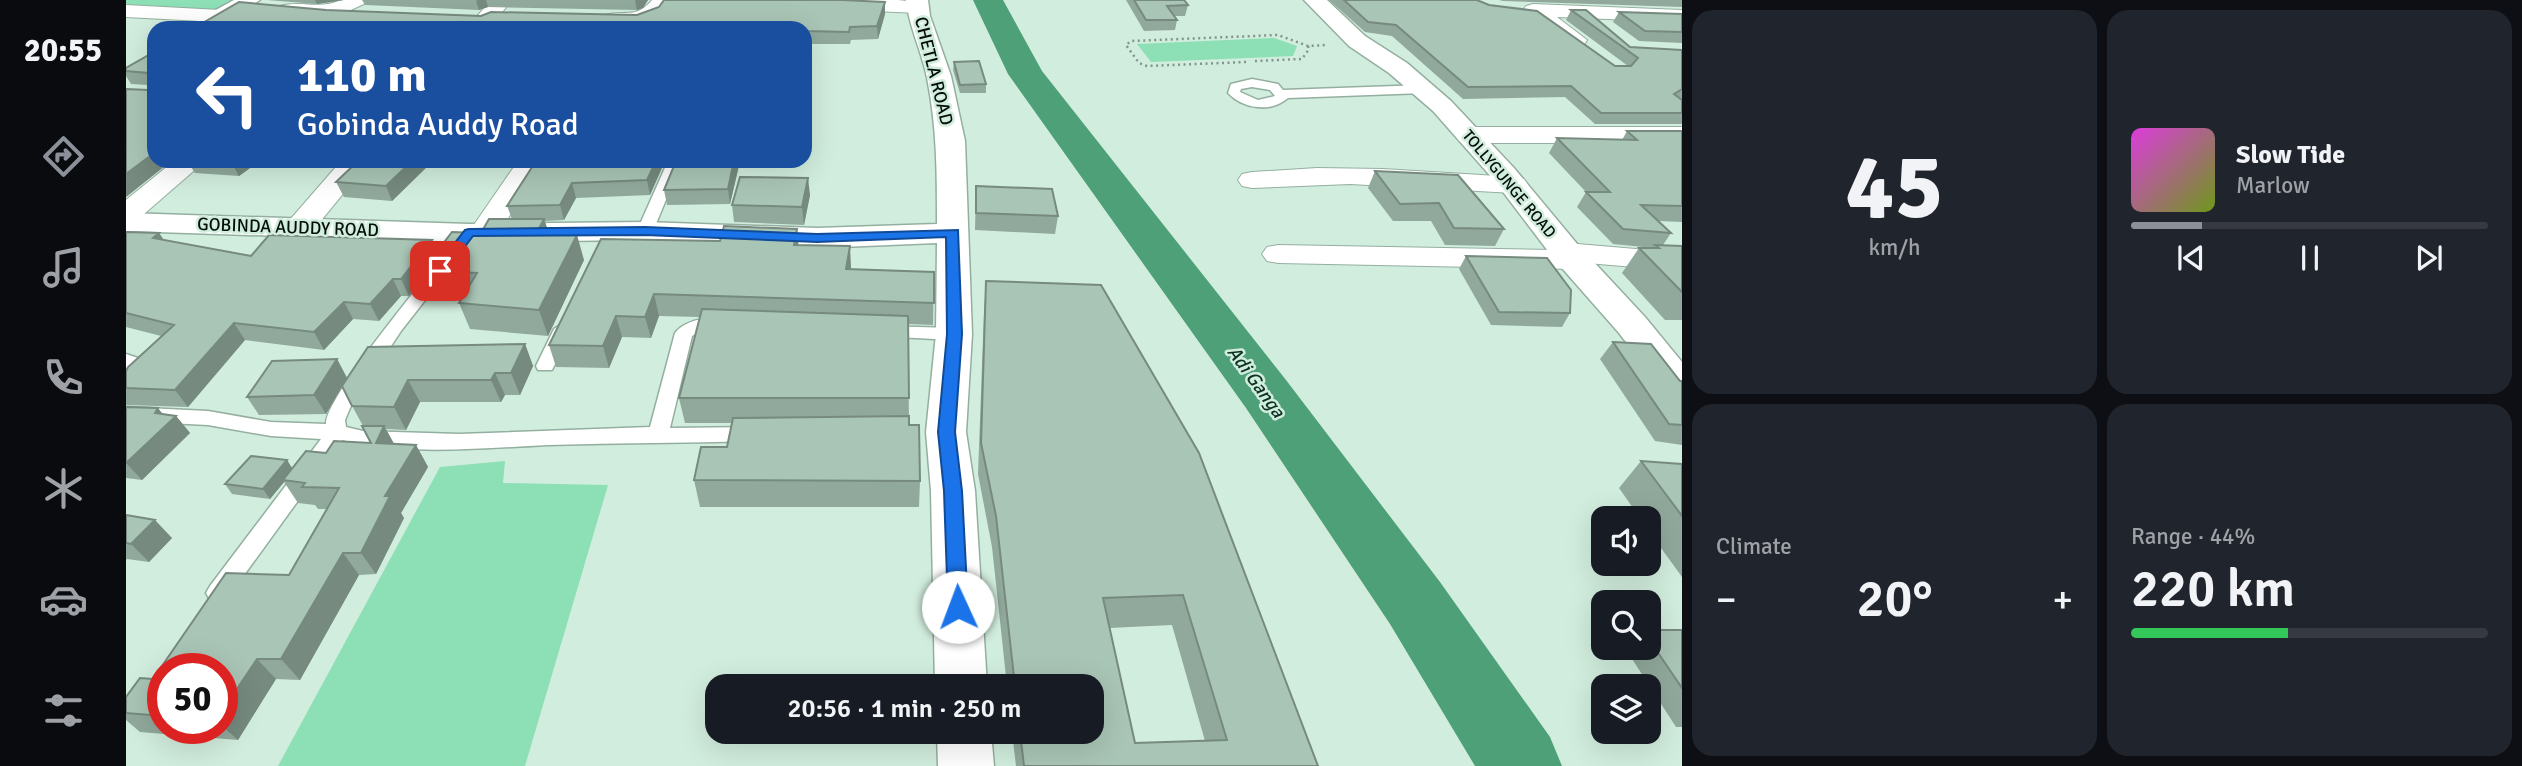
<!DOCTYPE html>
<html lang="en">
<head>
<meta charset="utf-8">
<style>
  body { margin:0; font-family:Signika,sans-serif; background:#20242c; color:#f1f3f6; height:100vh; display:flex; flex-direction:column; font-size:26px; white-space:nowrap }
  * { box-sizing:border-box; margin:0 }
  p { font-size:23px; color:#9ea1a6 }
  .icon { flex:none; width:38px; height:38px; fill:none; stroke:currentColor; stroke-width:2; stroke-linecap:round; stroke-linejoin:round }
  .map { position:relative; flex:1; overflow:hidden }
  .panel { display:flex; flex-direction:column; gap:10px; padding:10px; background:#0d0f14; width:840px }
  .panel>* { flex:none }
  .banner { position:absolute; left:21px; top:21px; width:665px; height:147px; border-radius:21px; box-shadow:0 7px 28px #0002; background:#1a4fa0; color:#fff; overflow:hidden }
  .controls { position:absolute; left:1465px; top:506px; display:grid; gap:14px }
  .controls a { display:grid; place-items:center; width:70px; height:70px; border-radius:14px; background:#171b24; box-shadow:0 7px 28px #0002; font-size:35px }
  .speed { position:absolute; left:21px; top:653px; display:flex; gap:14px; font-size:35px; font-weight:700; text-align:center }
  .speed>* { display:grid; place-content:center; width:91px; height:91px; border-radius:50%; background:#171b24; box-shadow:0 7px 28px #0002; line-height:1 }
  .speed .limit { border:10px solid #d22; background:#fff; color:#111 }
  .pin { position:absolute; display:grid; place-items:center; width:60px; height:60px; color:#fff; margin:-30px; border-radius:14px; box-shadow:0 4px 10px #0006 }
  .me { position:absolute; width:77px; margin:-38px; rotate:358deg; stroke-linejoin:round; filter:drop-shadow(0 0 5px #0008) }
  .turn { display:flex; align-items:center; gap:24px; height:147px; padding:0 35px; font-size:32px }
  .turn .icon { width:91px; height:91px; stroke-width:2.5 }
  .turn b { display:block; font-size:49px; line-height:60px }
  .big { font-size:52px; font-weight:600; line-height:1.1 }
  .panel .tile { flex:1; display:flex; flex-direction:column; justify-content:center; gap:10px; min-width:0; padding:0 24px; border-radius:21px; background:#20242c }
  .panel .dial { align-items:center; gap:0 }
  .dial b { font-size:91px; line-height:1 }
  .song { display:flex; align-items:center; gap:21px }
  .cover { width:84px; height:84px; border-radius:10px; background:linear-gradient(135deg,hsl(300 70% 55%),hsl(80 70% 35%)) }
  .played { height:7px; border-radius:4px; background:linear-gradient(90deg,#8c9099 20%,#363941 20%) }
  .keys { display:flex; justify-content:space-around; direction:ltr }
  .heat { display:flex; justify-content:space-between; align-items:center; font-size:38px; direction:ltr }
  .charge { height:10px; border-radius:5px; background:linear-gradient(90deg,#34c759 44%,#363941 0) }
  .panel .tiles { flex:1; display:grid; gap:10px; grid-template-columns:repeat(2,1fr) }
  .trip { position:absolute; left:579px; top:674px; width:399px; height:70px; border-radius:21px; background:#171b24; box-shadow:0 7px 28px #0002; font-weight:600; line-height:70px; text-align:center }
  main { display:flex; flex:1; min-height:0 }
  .tab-bar { display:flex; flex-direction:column; width:126px; justify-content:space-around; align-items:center; background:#090b0e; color:#9ea1a6 }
  .tab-bar .icon { width:49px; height:49px }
  .tab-bar .selected { color:#8c9099 }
  .tab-bar b { font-size:32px; color:#f1f3f6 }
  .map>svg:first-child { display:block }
  .green { fill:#8ddfb5 }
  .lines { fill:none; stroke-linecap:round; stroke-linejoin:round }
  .river { fill:#4ea079; fill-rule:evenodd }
  .lane-casing { stroke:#94afa0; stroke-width:3 }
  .street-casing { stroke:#94afa0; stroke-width:2 }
  .secondary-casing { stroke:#94afa0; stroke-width:3 }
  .path { stroke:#81958a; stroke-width:2.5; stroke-dasharray:2 3.5; stroke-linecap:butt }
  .lane { fill:#fff; fill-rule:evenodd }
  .street { fill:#fff; fill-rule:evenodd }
  .secondary { fill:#fff; fill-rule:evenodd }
  .wall { fill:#91a99c; fill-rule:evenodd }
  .shaded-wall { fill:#768a7f }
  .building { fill:#a9c5b5; stroke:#768a7f; stroke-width:2; fill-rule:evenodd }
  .route { fill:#1a73e8; stroke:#114b97; stroke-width:2 }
  .labels { text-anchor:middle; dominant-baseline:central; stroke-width:5; stroke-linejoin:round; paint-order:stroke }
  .far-street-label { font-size:16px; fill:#050e09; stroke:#d1eddd }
  .street-label { font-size:18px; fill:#050e09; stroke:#d1eddd }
  .water-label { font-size:19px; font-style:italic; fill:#0c3221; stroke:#d1eddd }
</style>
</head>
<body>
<main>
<nav class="tab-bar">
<b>20:55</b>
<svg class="icon selected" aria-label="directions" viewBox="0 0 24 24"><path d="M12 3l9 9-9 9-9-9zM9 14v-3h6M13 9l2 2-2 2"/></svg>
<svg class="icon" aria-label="music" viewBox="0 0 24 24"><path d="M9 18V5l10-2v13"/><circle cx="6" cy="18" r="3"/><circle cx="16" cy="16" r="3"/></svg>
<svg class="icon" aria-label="phone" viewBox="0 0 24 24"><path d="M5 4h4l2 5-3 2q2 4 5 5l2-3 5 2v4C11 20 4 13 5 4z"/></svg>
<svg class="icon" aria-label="climate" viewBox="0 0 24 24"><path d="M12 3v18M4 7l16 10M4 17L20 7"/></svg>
<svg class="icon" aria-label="car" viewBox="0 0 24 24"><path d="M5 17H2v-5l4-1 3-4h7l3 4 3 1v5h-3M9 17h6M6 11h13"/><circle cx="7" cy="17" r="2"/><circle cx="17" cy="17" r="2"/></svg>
<svg class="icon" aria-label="filters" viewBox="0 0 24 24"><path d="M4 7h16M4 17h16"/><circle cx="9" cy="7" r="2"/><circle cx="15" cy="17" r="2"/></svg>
</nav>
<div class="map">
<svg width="1556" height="766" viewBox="0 0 1556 766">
  <rect width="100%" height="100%" fill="#d1eddd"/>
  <path class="green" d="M0,0H118L92,14L0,9Z
    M1148,38L1171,46L1167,56L1025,62L1011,44Z
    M379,461L377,483L482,485L399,766H152L314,467Z"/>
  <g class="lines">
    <path class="river" d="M847,0H877L916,71L1160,380L1314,582L1424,737L1436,766H1349L1264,624L1120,408L882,74Z"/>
    <g class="lane-casing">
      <path id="lane" d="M1126,79L1152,84L1157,90L1298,85L1304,89L1298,93L1162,98C1145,113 1117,109 1102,93L1105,84ZM1126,87L1144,90L1149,96L1132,100L1114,92L1115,89Z
        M542,161H556L527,231L525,234H513L511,231Z
        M317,262L325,267L275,331L224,408L219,420L220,427L237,431L333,434L524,427L549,333C559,319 594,312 606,326C596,337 579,328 566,336L544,428L630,427L637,429L640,434L637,439L630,441C561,443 492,443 423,445C357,448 280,456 216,440L100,600L92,603L84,600L80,593L84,586L195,439L145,436L82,425L0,421V407L82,411L145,422L200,424C199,399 291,289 311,263Z
        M437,323L446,329L428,366L426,370H412L410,366L428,329Z
        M756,326L828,328L837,334L828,340L750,336L747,332Z
        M0,354L12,358L16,376L7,399L0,401Z"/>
    </g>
    <g class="street-casing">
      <path id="street" d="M215,0H241L238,4L207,18L161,16L154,14L151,10L154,6C175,0 195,10 215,0Z
        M365,0H386L363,28H341Z
        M526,0H546C529,24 506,31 478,23L475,19L478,15C499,9 509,20 526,0Z
        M624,0H772L799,3L802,7L799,11L792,13L634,6L627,4Z
        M1407,4L1556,10V22L1431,17L1461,40L1458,45H1442L1400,14L1397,10L1400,6Z
        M0,5L94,10L101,12L104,16L101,20L94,22L0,17Z
        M1342,127H1556V143H1342L1333,141L1329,135L1333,129Z
        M48,161H79L10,221L0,224V200Z
        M215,161H244L184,234L173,237L162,234L158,228L162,222Z
        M392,161H420L369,238L358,241L347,238L343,232Z
        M1191,168L1257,169L1388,177L1398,179L1402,185L1398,191L1388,193L1224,184L1126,188L1116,186L1112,180L1116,174L1126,172Z
        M1440,243L1556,253V271L1461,263L1458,267L1447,269L1152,263L1141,261L1136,254L1141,247L1152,245L1426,250L1429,245Z"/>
    </g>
    <g class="secondary-casing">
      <path id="secondary" d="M108,0H134L90,28H63L66,23Z
        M780,0H802L804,16L825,76L839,141L846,334L840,432L849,491L861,686H809L805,491L800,432L810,334L811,243L691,248L519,240L343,242L0,231V213L343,224L519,222L691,228L811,224C811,174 811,127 801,78C796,52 783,27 780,0Z
        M1178,0H1201L1239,36L1281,63L1325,101L1388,168L1452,245L1519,317L1556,362V401L1542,397L1493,333L1428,259L1368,180L1307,111L1263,73L1223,46Z
        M811,732H865L868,766H812Z"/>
    </g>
    <path class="path" d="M1129,61L1176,59L1183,49L1182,46
      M1120,62L1021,66L1013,63L1000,45L1005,41L1152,35L1182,46L1200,45"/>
    <use href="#lane" class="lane"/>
    <use href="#street" class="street"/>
    <use href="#secondary" class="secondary"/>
  </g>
  <path class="wall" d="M141,0H218L191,4Z
    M236,0H522L517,8L511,10L362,7L353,10L239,5Z
    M538,0H716L759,2V14L752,39L725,40L724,44H679V28H68L113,2L200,10L355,16L365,12L511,15L533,7Z
    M1000,0H1058L1062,5L1059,16H1048L1051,20L1049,30L1018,31Z
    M1203,0H1351L1489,66H1502L1440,20L1445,10L1504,47L1556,50V124H1469L1439,97L1337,99L1266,36L1239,32Z
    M1373,0H1556V7L1377,1Z
    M1493,12L1556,14V43L1513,41L1487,22Z
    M28,52V161H45L0,197L22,85L5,84L0,76V68Z
    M828,62L860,84V93H834L827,70Z
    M1501,131H1556V222L1532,221L1545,233L1537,245L1556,246V320H1539L1496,273L1513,248H1527L1487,244L1451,207L1460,192L1423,153L1431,138L1496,140Z
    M61,161H212L210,163H131L113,176L69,173Z
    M307,161L266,201L218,197L210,182Z
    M363,161H390L386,166L364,165Z
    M410,161H539L524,195L450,198L438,220L419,221L423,234L458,260L422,336L344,329L333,303L336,298L307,297L298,276L283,296H275L253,321L227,319L198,350L119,340L62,407L0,405V388L35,336L0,327V232L33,233L38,240L125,256L306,240L311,251L386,219L381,206Z
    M550,161H614L604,204L541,205L538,190Z
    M1249,171L1378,229L1369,246L1319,245L1305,221H1267L1242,188Z
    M850,186L932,216L929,234L849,230Z
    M684,195L678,225L608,222L606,205Z
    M475,239L673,245L725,267V269L808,272L807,325L782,324L783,425L794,481L793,507H574L568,480L601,447L606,423H559L553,398L574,317L533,316L525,338L496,337L483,368L430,367L423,345Z
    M1340,256L1444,313L1436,327L1365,325L1333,269Z
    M860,281L1192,766H890L886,732H966V686H881L866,547L852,474L858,312ZM1046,625L1079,741L1009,743L983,628Z
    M1487,342L1556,381V445L1529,441L1474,359Z
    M399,344L407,366L394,395H379L375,402H294L280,430L260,429L268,444L290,445L302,467L275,513L278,518L250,574L233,575L174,680L150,679L112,740L14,732L0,720V697L14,678L27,679L100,573L163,575L201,509H192L189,505L172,503L158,482L144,499L106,494L99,484L125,456L161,460L166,468L180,451L200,453L208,441L245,443L236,426H237L216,387L200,414L133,415L121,397L146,361L211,359L221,378L218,382L242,347ZM37,668H96V728H37Z
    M0,407L50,416L64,433L16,480L0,478Z
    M1515,461L1556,464V577L1522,530V518H1514L1493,488Z
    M0,515L46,538L23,562L1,559L0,560Z
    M1522,630H1556V727H1550L1499,648H1522Z"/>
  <path class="shaded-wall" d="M189,0H218L191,4Z
    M352,0H360L362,7L353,10L350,1Z
    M510,0H522L517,8L511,10L509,1Z
    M759,2V14L752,39L751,26Z
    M28,153V161H45L0,197V174Z
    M106,161H130L131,163L113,176L105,162Z
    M286,161H307L266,201L260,186Z
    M530,161H539L524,195L521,180Z
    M608,161H614L604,204L602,189Z
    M682,178L684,195L678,225L676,207Z
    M446,183L450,198L438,220L434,205Z
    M418,219L426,244L410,234Z
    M671,229L673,250L668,245Z
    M33,233L44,250L27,238Z
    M451,235L458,260L422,336L413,310Z
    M306,240L314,256L296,271L298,276L283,296L275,279Z
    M724,246L725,267L721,290L720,269Z
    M267,279L275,296L253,321L244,304Z
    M528,294L533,316L525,338L519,317Z
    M218,302L227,319L198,350L188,332Z
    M490,316L496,337L483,368L477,346Z
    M108,323L119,340L62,407L49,390Z
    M399,344L407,366L394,395L385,373Z
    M211,359L221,378L200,414L188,395Z
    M369,373L379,395L375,402L365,380Z
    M282,380L294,402L280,430L268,407Z
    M32,408L43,422L50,416L64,433L16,480L0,463L29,413Z
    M258,426L271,449L250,443Z
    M290,445L302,467L275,513L278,518L250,574L235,553L259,496Z
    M161,460L167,470L157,480L158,482L144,499L137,489Z
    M29,520L46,538L23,562L5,544Z
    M217,553L233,575L174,680L155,659Z
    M131,659L150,679L112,740L96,726V711Z"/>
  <path class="building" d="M538,0H716L759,2L751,26L724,27L723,32L679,31V28H68L113,2L200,10L355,16L365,12L511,15L533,7Z
    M1008,0H1058L1062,5L1041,6L1051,20H1020Z
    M1218,0H1351L1363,5L1411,11L1489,66H1505L1512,58L1445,10H1460L1504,47L1556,50V89L1548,94L1556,100V113H1475L1445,86L1342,87L1270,25L1242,22Z
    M1493,12L1556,14V32L1519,31Z
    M28,52V153L0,174V89L22,90V73L0,71V68Z
    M853,61L860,84L834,85L828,62Z
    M1501,131H1556V206L1515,205L1545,233L1497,229L1460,192H1484L1431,138L1511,140Z
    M232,161H286L260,186L210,182Z
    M410,161H530L521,180L446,183L434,205L381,206Z
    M550,161H608L602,189L538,190Z
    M1249,171L1332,175L1378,229L1328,228L1313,203L1274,204Z
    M614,177L682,178L676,207L606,205Z
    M850,186L926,189L932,216L850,213Z
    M363,219H418L410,234L451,235L413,310L333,303L351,273L296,271L326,232L355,233Z
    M598,226L671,229L668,245L724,246L720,269L808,272V303L528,294L519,317L490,316L477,346L423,345L475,239L594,241Z
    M0,232L33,233L27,238L125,256L143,235L306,240L275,279H267L244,304L218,302L188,332L108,323L49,390L0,388V371L2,367L48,325L0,313Z
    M1529,245L1556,246V292L1513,248H1533Z
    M1340,256L1421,258L1445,290L1444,313L1373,312Z
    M860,281L975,285L1073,453L1192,766H898L894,732H966V686H889L870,516L855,443ZM1057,595L1101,740L1009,743L977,598Z
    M576,309L782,316L783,398H553Z
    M1487,342L1525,344L1554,381H1556V425L1543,424Z
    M399,344L385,373H369L365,380H282L268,407L226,406L216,386L242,347Z
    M211,359L188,395L121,397L146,361Z
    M0,407L32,408L29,413L50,416L0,463Z
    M783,416V425H793L794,481L568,480L575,447H601L607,418Z
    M236,426H258L250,443L290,445L259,496H264L235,553H217L155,659H131L96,711V668H37V716L0,713V697L14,678L27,679L100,573L163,575L213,488L176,487L179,483L157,480L180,451L200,453L208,441L245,443Z
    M125,456L161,460L137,489L99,484Z
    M1515,461L1556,464V516Z
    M0,515L29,520L5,544L0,543Z
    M1522,630H1556V688L1522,638Z"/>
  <path class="route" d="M519,227L691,234L832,230L836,334L829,432L836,491L842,607L839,613L832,615L825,613L822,607L818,491L812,432L821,334L820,237L691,242L519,235L347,236L319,273L314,275L307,271L339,230L343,229Z"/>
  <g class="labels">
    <g class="far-street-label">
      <text transform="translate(1383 184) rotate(50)">TOLLYGUNGE ROAD</text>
    </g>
    <g class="street-label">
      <text transform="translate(808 71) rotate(76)">CHETLA ROAD</text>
      <text transform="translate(162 227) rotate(2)">GOBINDA AUDDY ROAD</text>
    </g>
    <g class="water-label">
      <text transform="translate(1130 382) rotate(54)">Adi Ganga</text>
    </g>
  </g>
</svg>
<div class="controls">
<a><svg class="icon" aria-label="sound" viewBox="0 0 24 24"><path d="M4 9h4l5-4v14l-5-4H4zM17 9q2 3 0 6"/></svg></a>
<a><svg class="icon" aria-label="search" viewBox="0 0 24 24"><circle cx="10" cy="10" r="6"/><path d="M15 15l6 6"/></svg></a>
<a><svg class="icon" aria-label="layers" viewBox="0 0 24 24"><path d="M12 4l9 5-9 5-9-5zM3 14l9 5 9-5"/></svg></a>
</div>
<div class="speed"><div class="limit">50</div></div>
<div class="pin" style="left:314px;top:271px;background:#d93025"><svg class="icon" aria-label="arrive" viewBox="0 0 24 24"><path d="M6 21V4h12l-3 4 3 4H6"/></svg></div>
<svg class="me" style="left:832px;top:607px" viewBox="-20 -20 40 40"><circle r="19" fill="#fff"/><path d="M0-13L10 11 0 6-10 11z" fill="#1a73e8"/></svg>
<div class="trip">20:56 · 1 min · 250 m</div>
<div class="banner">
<div class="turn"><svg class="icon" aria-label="left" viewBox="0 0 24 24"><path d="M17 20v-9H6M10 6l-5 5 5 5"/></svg><div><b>110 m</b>Gobinda Auddy Road</div></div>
</div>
</div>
<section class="panel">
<div class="tiles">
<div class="tile dial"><b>45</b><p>km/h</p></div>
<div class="tile">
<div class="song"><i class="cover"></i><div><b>Slow Tide</b><p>Marlow</p></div></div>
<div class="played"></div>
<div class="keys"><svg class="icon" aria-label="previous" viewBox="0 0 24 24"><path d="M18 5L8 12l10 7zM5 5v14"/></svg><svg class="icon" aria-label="pause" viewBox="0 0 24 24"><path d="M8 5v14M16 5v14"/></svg><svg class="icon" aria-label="next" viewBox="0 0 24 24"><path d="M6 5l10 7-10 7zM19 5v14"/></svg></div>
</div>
<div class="tile"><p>Climate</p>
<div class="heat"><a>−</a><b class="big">20°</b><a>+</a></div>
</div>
<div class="tile"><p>Range · 44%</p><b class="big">220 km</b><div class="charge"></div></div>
</div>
</section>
</main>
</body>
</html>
